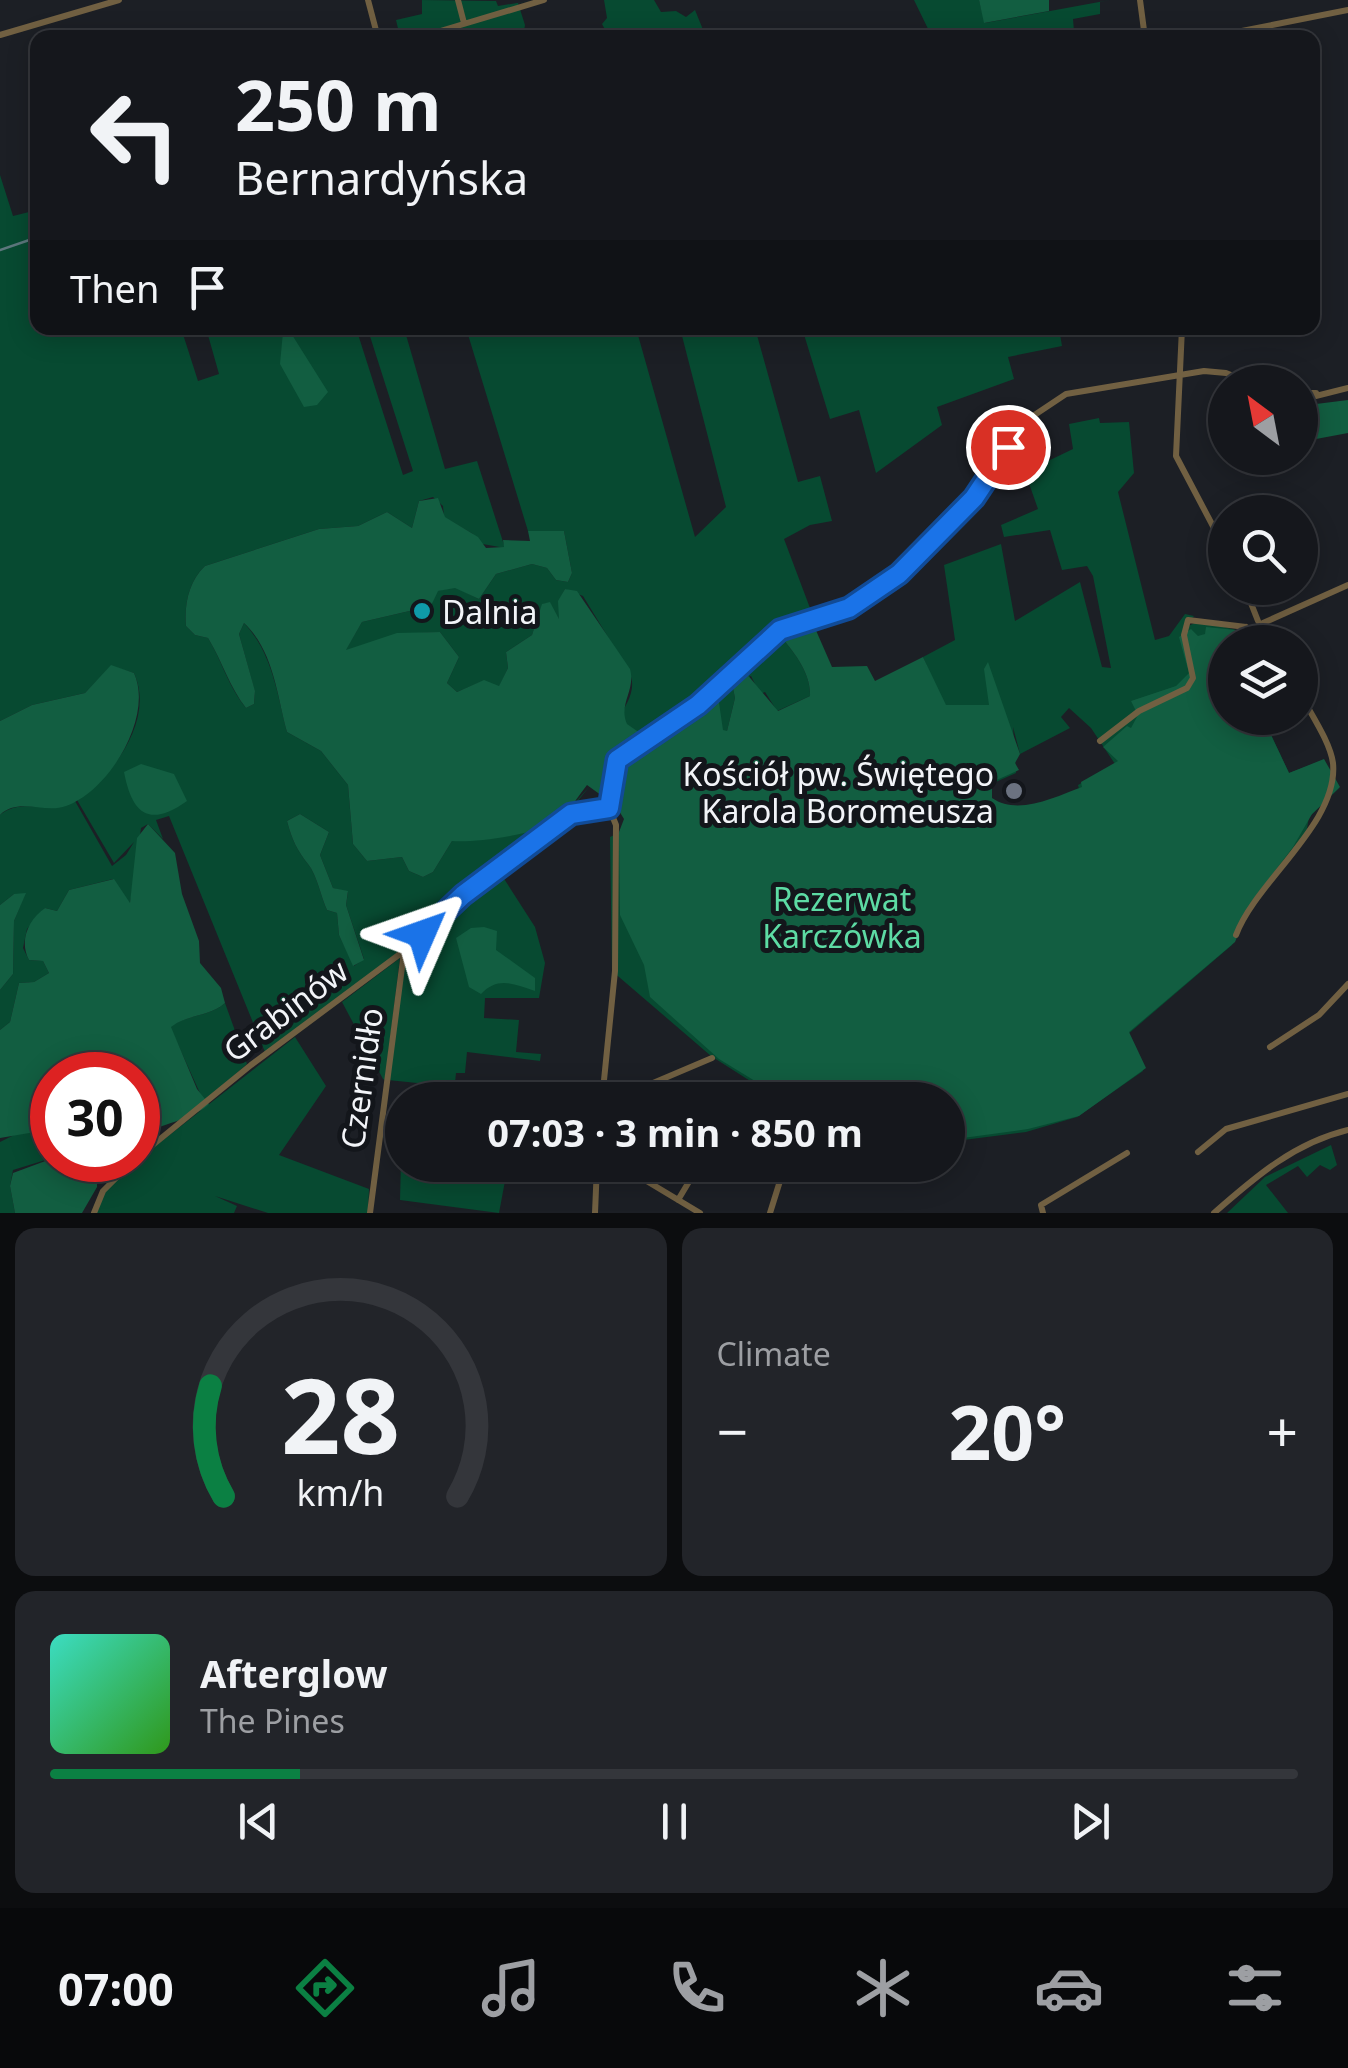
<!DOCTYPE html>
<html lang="en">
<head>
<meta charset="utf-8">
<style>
  body { margin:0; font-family:"Noto Sans",sans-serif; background:#222429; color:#f1f3f6; height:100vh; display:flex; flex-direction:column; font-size:38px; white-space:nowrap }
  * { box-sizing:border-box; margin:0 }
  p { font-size:32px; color:#9d9fa3 }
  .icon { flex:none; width:55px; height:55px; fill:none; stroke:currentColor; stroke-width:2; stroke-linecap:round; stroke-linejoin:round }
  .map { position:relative; height:1213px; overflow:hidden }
  .details { display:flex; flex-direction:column; gap:15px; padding:15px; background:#0c0d0f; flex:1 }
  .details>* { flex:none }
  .top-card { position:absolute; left:30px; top:30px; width:1290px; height:305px; border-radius:20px; box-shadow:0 5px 25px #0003,0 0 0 2px #34363b; background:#15171c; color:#f1f3f6; overflow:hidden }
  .needle { width:65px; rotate:328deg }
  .fabs { position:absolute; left:1208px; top:365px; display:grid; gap:20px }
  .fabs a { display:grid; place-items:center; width:110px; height:110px; border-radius:50%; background:#15171c; box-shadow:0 5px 25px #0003,0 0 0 2px #34363b; font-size:50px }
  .speed { position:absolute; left:30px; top:1052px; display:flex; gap:20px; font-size:50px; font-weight:700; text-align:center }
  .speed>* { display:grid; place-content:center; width:130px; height:130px; border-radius:50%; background:#15171c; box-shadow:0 5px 25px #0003,0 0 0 2px #34363b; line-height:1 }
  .speed .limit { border:15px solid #d22; background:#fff; color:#111 }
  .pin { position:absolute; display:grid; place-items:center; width:85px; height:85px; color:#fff; margin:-42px; border:5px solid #fff; border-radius:50%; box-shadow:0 2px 10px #0007 }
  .me { position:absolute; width:110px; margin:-55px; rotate:47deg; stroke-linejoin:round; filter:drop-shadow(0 0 8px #0008) }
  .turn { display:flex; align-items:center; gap:35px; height:210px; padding:0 40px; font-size:45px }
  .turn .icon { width:130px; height:130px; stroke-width:2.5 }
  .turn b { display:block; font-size:70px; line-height:85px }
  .then { display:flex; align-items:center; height:95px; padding:0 40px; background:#0003; gap:20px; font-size:38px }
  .big { font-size:75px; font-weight:700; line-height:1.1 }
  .details .tile { flex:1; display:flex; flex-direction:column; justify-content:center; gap:15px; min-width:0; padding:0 35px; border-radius:20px; background:#222429 }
  .details .dial { align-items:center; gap:0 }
  .dial svg { height:260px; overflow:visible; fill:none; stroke:#34363b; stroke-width:7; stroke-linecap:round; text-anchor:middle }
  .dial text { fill:#f1f3f6; stroke:none }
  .song { display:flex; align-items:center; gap:30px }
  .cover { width:120px; height:120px; border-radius:15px; background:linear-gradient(135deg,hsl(170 70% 55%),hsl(110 70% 35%)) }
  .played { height:10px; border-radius:5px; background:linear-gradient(90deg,#0b8043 20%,#34363b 20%) }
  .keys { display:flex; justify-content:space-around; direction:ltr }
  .heat { display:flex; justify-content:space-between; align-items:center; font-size:55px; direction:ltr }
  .details .tiles { flex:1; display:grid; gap:15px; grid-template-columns:1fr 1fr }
  .tile:last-child { grid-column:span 2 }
  .trip { position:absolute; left:385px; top:1082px; width:580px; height:100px; border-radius:50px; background:#15171c; box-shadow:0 5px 25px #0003,0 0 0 2px #34363b; font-weight:700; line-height:100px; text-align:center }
  .tabs { display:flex; height:160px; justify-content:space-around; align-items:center; background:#08090b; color:#9d9fa3 }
  .tabs .icon { width:70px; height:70px }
  .tabs .selected { color:#0b8043 }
  .tabs b { font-size:45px; color:#f1f3f6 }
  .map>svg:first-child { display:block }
  .green { fill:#074a31; fill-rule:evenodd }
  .forest { fill:#125e41 }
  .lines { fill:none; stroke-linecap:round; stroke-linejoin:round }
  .stream { stroke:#5d777d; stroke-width:2.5 }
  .minor { stroke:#716042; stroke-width:6 }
  .route-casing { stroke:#114b97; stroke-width:25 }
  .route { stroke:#1a73e8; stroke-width:18 }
  .culture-dot { fill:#0f9aa8; stroke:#13161b; stroke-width:4 }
  .worship-dot { fill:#6b7280; stroke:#13161b; stroke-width:4 }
  .labels { text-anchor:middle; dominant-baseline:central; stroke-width:10; stroke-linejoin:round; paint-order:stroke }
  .poi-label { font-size:32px; fill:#f2f4f8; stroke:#13161b; text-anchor:start }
  .park-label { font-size:32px; fill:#5ddba4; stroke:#13161b }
  .street-label { font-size:32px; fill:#f2f4f8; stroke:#13161b }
</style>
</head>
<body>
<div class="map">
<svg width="1348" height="1213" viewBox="0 0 1348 1213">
  <rect width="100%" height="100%" fill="#1c1f25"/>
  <path class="green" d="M422,0L496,1L498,6L535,0L518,3L525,25L523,37H400L396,20L422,14Z
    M604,0H654L661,12L676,11L686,17L695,10L706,37H609L602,24L607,18Z
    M914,0H979L985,23L1110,0L1100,2V14L1073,19L1074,31L1041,38L974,37L972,32L932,37Z
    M0,175L13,216L37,210L38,328H181L198,381L219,374L206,328H356L403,475L413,471L368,330L404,328L445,469L477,461L505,548L477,543L473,534L444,517L443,506L433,497L419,501L412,528L387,512L358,526L319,529L205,566C189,581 184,604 186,626L195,635L208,638C222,661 229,688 246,708L254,704L255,692L239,634L244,623C273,654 277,694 287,732L321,751L348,785L353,844L367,861L402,857L409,871L423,877L433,872L452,841L537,831L545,736L566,719L559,693L581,686L592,692L625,665L583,596L565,589L559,601V620L550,603L543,604L532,635L506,652L508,668L499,687L483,681L457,692L447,683L459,657L440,632L397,634L345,651L362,622L431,606L437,591L455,587L479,599L496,574L532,564L547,568L556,580L568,582L572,573L564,531H528L466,328H636L695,537L726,507L680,328H755L798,482L820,476L832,521L810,525L784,539L810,608L821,609L770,634L661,729L645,738L626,724L597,751L600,793L593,788L590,747C607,730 641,699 630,674L590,710L595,728L587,733L576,724L556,740L547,825L561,818L590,786L558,825L490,871L399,952L265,1052L169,816L156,820L163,839L148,824L141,828L130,904L113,879L69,890L57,911L45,908L27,929L23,948L29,960L43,961L49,973L34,982L19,983L10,1022L0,1030V990L13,974L14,921L25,894H14L0,905V815C21,797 51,815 75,801L112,866L126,855L134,842L114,863L77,800C114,775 155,719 134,673L111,666L85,693L32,705L0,721ZM300,814L329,832L320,855L333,888L348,892L346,905L364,959L354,966L339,935L337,913L327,910C321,897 317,875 308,864C297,850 292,840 287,821Z
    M802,328H1059L1062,346L1008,357L1014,379L937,407L942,425L876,473L859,410L830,419Z
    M1099,418L1100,423L1129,422L1134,473L1118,492L1155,640L1169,636L1185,614L1194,616L1183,628L1200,621L1236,630L1248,642H1225V718H1263L1289,773L1324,760L1339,788L1309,817L1306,834L1248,904L1232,945L1127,1035L1143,1071L1077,1117L1026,1132L948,1142V1100H780L711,1056L612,971L610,837L937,689L923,657L955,640L944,565L1001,544L1015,621L1080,582L1102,667L1111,668L1093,576L1087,566L1062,570L1050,530L1004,537L1001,525L1038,509L1025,472L1073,449L1069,424ZM1069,708L1091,728L1115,764L1078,785L1079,789C1048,801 1016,817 984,800L989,785L1016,773L1013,727L1020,754L1070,728L1061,717Z
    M778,633C793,651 811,672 810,696L777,711L765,692L760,694L751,676L732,683L735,698L727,731L706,740L710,749L699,757L680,746L708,728L717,689Z
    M499,871L535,927L545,963L539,998H485L484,1018L519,1020L516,1052L541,1054L540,1061L467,1052L465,1073H456L455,1083L516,1096L515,1100H445L446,1086L388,1080L406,953Z
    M400,958L385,1080L383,1079L342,1002Z
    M225,1003L247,1064L204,1102L170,1027C188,1014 209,1017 225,1003Z
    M295,1037L326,1086L279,1155L369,1189L368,1213H268L215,1196L237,1206L234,1213H96L105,1192L122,1172L130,1173L126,1169Z
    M52,1106V1158L13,1170L10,1186L15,1213H0V1142L42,1121Z
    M381,1137L402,1140V1165H508L499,1213L400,1200L401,1160L395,1142Z
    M1331,1145L1337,1165L1330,1170L1320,1165L1307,1177L1298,1166L1266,1185L1288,1213H1227L1265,1177Z"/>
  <path class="forest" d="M979,0H1049V11L984,23Z
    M289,330L328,392L317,405L304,407L280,364L283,332Z
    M1348,400V433L1300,442V406Z
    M438,498L445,517L478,537L486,548L504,547L503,540L530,541L528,531H564L572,573L568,582L556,580L547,568L532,564L496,574L479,599L455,588L438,591L431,606L362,622L346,650L397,633L440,632L459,657L447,683L457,692L484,680L499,686L508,668L506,652L532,635L542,604L550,602L559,619L558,601L565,589L577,591L630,669C636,690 618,704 627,724L650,740L717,689L723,730L727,731L735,698L732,683L746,673L778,711L810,696C811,672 793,651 778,633L811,619L832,667L867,666L875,681L923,657L946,705H989L984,669L988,662L1020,754L1015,763L1019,770L992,782V798C1018,816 1055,797 1082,787L1081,782L1118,761L1103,747L1127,726L1131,728L1138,715L1131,701L1176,686L1189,673L1179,637L1191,629L1198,636L1205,634L1206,627L1236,630L1247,642H1225V718H1263L1289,773L1324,759L1340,787L1312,814L1293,847L1252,901L1235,942L1129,1032L1146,1068L1079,1116L1028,1129L948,1140V1100H786L719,1059L650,997L644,965L620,915L619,832L624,819L616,806L587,785C579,795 571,808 562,817C544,834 477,843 452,841L433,872L423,877L409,871L402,857L367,861L353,844L348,785L321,751L287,732C277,696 274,651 244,623L239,634L255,691L254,704L246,708C230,688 222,661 208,638L195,635L186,626C184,604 189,581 205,566L319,529L358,526L387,512L412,528L419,501Z
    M111,665L134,673C154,717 109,791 66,806C45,814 18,797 0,815V721L32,705L85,693Z
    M141,764L174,774L187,801C149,828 132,814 124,772Z
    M300,814L329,832L320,855L333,888L348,891L346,905L364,960L353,966L339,935L337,913L327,910C321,897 317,875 308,864C297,850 292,840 287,821Z
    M148,824L175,853L182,894L199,941L200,963L221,988L225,1003C209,1017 188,1014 171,1027L197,1089L209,1104C201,1115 154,1129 138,1133V1075H52V1106L35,1132L0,1138V1030L10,1022L19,983L34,982L49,973L43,961L29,960C19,941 28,920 45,908L57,911L69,890L114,879L130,903L137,838Z
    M26,893L14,921L13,974L0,990V905L14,894Z
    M484,927L497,931L496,950L535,978V991C514,984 498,976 481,994L469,987L456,938L471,928Z
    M48,1160L88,1163L97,1171V1187L82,1213H15L10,1186L13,1173Z"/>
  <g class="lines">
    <path class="stream" d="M0,250L38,237"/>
    <path class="minor" d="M368,0L378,38
      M458,0L464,23
      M1140,0L1145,38
      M0,35L119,0
      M400,38L437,32L544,0
      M1206,38L1348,10
      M1182,328L1176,456L1225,549
      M1300,393H1316
      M1300,400L1348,388
      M1245,588L1258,621
      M1263,623L1348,585
      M1246,627L1253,640L1266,633
      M1100,741L1139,711L1187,688L1193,678L1184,635L1188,620L1246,627
      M1236,935C1256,881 1339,823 1333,763C1330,741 1310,713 1300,693
      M1270,1047L1319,1015L1348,984
      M602,1100L615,971L616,825L609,808L617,760L698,705L780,629L849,608L911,564L981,490L1030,418L1066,394L1204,371L1226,373L1248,382
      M613,1100L712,1058
      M1198,1152L1226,1129L1348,1094
      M138,1157L251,1065L404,951L463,895L571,813L609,808
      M620,1165L700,1213
      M678,1200L699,1165
      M94,1213L103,1191L134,1160
      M370,1213L404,952
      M595,1213L597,1165
      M770,1213L785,1165
      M1043,1213L1041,1205L1127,1153
      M1214,1213C1255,1177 1294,1143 1348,1130"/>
  </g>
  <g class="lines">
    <g class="route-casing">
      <path id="route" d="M422,934L463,895L571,814L609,808L617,760L698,705L780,630L849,608L899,574L974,498L1008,447"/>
    </g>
    <use href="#route" class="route"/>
  </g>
  <circle class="culture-dot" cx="422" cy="611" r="10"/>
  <circle class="worship-dot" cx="1014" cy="791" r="10"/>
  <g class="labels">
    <g class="poi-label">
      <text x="442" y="611">Dalnia</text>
      <text x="994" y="773" text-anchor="end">Kościół pw. Świętego<tspan x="994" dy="37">Karola Boromeusza</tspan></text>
    </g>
    <g class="park-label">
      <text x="842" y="898">Rezerwat<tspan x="842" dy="37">Karczówka</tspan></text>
    </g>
    <g class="street-label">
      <text transform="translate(285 1010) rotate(-37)">Grabinów</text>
      <text transform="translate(361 1078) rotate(-82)">Czernidło</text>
    </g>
  </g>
</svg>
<div class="fabs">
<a><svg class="needle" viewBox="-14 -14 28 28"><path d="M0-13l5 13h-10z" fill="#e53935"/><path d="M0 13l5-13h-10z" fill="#9d9fa3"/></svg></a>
<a><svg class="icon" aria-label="search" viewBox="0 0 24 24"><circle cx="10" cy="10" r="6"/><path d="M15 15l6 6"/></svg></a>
<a><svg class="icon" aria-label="layers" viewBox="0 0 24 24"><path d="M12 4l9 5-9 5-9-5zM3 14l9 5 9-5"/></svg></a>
</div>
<div class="speed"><div class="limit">30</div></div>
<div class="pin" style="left:1008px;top:447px;background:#d93025"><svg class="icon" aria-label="arrive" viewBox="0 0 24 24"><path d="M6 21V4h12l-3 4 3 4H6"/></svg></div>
<svg class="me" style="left:422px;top:934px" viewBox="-20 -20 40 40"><path d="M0-17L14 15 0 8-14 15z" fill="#1a73e8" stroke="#fff" stroke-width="4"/></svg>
<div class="trip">07:03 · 3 min · 850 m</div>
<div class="top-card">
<div class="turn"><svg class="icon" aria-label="left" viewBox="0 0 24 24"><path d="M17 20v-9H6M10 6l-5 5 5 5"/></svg><div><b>250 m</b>Bernardyńska</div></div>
<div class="then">Then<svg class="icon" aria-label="arrive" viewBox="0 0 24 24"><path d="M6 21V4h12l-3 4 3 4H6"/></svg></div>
</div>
</div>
<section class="details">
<div class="tiles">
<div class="tile dial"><svg viewBox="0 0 100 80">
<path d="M14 69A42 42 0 1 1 86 69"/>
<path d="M14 69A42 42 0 0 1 10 35" stroke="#0b8043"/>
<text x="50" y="56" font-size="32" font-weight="700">28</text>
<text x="50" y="72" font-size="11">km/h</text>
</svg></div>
<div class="tile"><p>Climate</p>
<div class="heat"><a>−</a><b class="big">20°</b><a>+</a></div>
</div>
<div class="tile">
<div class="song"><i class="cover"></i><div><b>Afterglow</b><p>The Pines</p></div></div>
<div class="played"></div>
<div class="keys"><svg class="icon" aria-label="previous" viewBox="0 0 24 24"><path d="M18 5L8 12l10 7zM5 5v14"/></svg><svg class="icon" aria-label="pause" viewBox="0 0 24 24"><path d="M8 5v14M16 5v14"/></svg><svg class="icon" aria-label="next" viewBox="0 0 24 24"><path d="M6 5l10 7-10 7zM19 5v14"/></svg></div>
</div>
</div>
</section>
<nav class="tabs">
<b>07:00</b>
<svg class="icon selected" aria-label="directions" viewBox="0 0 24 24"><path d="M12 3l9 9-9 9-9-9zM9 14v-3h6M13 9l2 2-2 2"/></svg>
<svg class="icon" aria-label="music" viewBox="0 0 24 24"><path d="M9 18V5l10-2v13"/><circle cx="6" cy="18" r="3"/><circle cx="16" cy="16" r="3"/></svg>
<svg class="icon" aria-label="phone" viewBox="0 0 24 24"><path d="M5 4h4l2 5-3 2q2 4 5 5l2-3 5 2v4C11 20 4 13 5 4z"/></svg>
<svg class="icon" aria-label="climate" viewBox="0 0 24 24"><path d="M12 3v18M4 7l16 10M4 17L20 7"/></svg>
<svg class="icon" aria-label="car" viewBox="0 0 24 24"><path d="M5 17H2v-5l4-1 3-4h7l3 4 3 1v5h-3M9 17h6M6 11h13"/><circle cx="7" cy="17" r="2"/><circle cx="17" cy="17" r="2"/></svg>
<svg class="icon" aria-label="filters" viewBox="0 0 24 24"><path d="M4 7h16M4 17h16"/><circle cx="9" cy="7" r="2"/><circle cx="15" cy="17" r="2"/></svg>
</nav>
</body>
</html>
